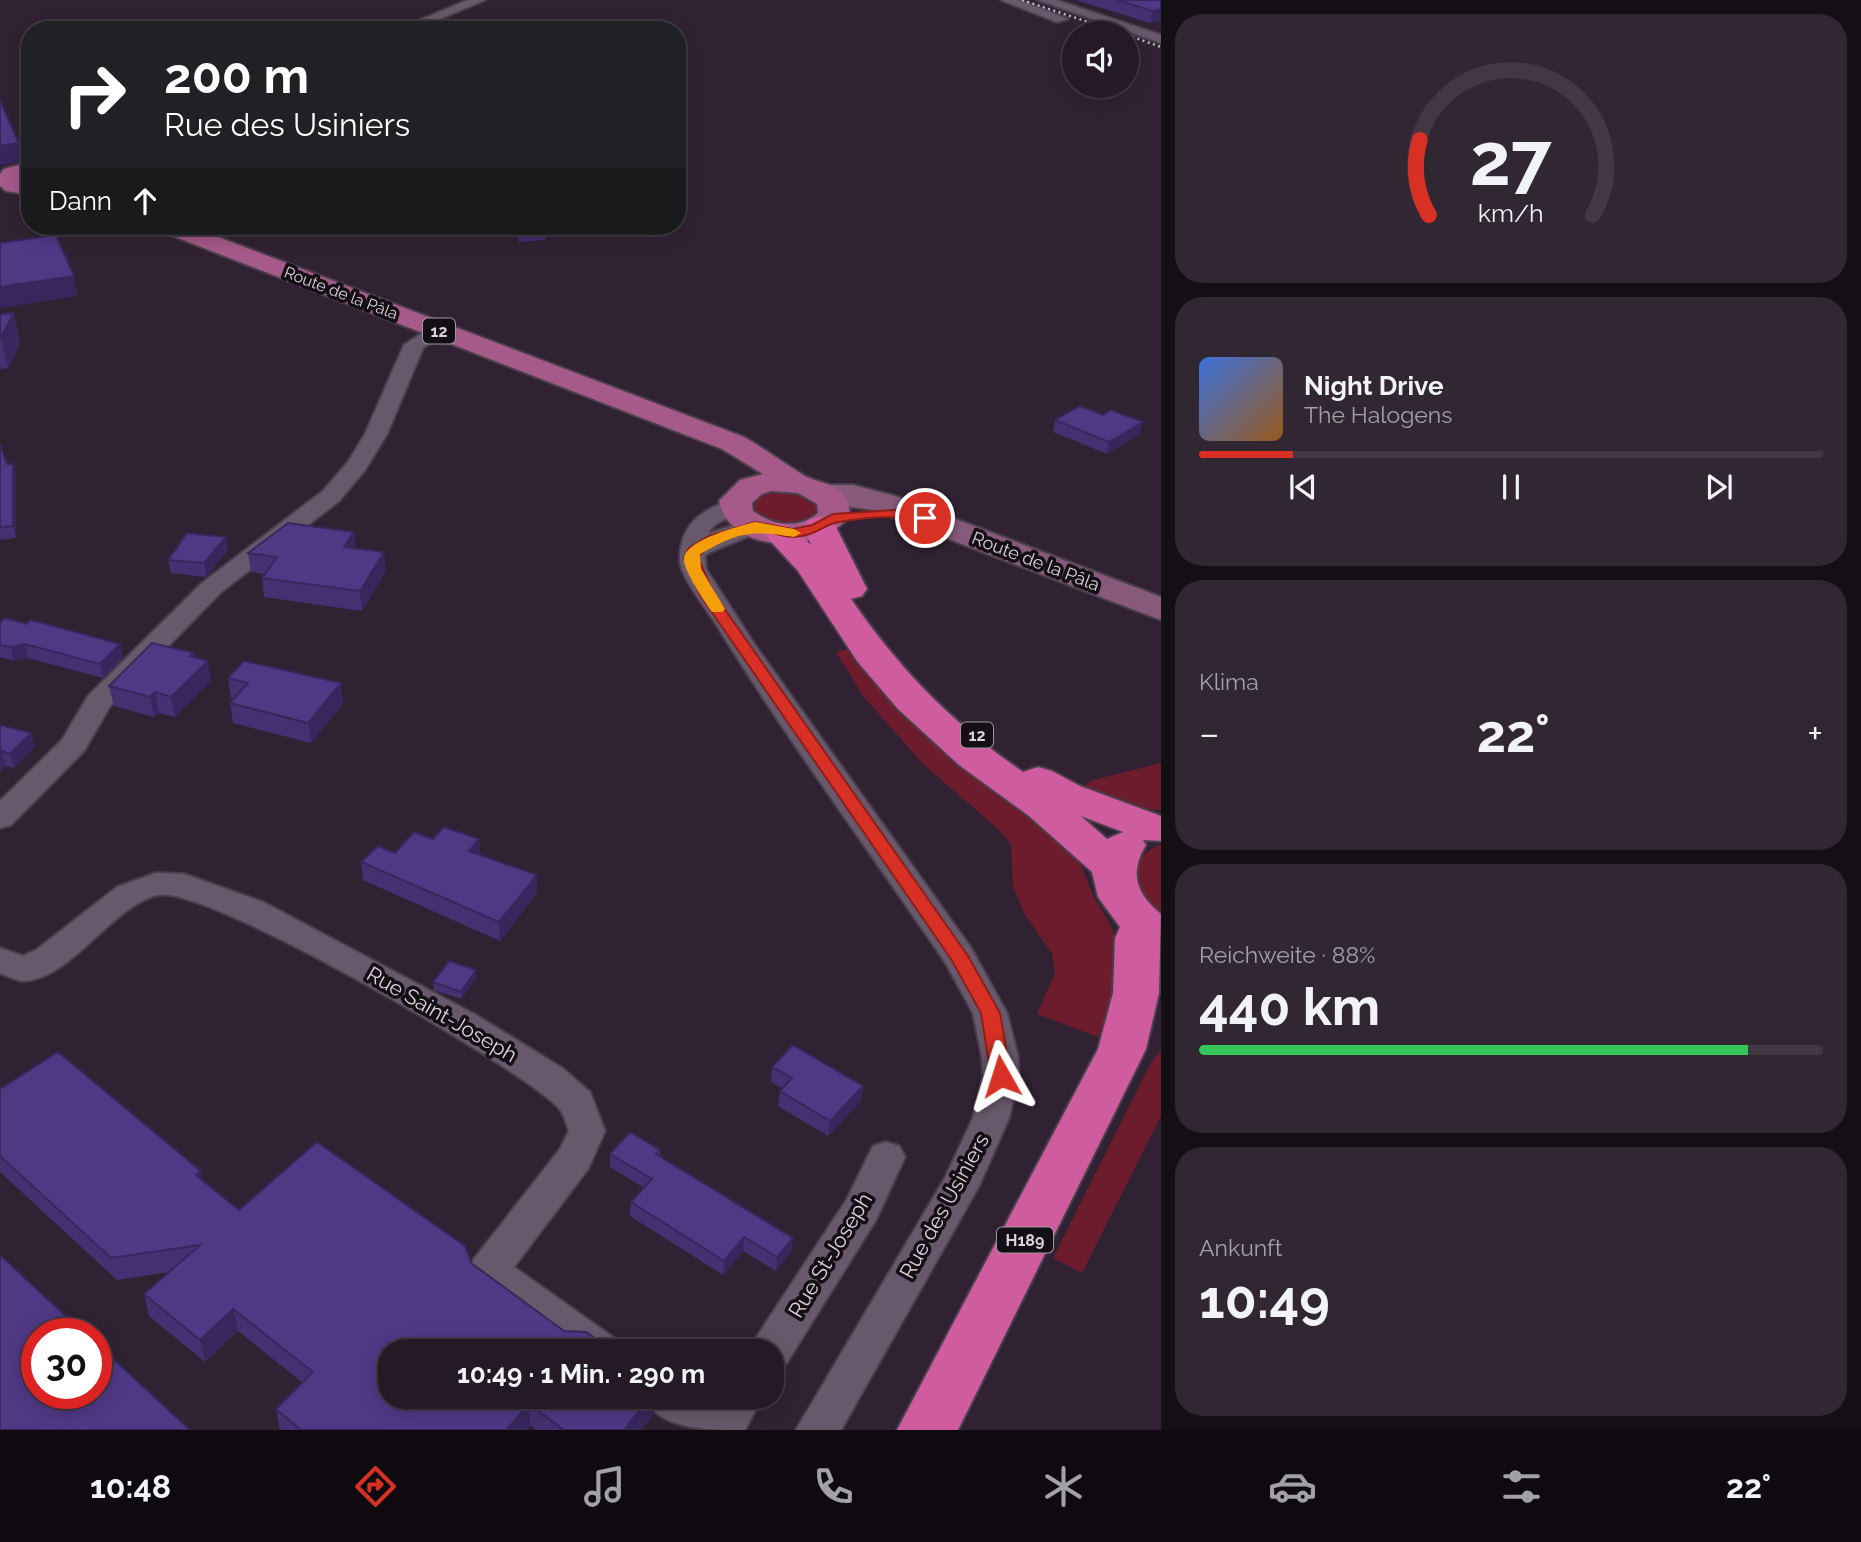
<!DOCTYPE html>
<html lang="de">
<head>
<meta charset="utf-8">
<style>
  body { margin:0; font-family:Raleway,sans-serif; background:#302732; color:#f1f3f6; height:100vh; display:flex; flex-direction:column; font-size:26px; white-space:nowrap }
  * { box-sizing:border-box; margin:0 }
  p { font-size:23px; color:#a3a1a7 }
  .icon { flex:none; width:38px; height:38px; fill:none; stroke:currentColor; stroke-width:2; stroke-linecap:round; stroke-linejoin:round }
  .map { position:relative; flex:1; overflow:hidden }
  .details { display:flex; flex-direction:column; gap:14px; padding:14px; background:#140e15; width:700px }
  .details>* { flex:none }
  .guide { position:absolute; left:21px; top:21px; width:665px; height:214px; border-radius:28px; box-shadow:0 4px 18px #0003,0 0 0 2px #413843; background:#202124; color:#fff; overflow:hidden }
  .tools { position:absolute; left:1062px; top:21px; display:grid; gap:14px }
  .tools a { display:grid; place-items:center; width:77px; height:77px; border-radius:50%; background:#241a26; box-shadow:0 4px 18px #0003,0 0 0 2px #413843; font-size:35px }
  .speed { position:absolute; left:21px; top:1318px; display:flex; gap:14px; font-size:35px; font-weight:700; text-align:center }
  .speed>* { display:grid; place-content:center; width:91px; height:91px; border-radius:50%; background:#241a26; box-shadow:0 4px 18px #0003,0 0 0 2px #413843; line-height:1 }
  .speed .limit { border:10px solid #d22; background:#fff; color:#111 }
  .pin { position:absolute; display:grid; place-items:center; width:60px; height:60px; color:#fff; margin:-30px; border:4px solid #fff; border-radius:50%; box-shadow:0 2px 7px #0007 }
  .me { position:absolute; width:77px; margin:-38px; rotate:354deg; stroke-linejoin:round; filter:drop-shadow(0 0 5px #0008) }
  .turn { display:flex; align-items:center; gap:24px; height:147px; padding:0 28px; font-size:32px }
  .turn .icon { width:91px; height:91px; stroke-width:2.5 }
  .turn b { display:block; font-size:49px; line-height:60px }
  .then { display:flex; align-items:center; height:66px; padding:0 28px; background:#0003; gap:14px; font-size:26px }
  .big { font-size:52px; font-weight:700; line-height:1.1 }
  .details .tile { flex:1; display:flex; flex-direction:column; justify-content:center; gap:10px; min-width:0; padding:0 24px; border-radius:28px; background:#302732 }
  .details .dial { align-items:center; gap:0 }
  .dial svg { height:182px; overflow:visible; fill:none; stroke:#413843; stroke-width:7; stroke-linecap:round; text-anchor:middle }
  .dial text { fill:#f1f3f6; stroke:none }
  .song { display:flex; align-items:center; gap:21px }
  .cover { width:84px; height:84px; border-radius:10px; background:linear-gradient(135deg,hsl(220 70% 55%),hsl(30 70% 35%)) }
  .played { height:7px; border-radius:4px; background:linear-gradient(90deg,#d93025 15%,#413843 15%) }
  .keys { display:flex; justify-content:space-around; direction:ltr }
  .heat { display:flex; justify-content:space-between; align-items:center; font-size:38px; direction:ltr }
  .charge { height:10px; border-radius:5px; background:linear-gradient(90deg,#34c759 88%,#413843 0) }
  .trip { position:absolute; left:378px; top:1339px; width:406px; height:70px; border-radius:28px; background:#241a26; box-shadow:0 4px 18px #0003,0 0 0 2px #413843; font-weight:700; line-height:70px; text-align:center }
  .tabs { display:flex; height:112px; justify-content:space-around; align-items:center; background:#0e0a0f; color:#a3a1a7 }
  .tabs .icon { width:49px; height:49px }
  .tabs .selected { color:#d93025 }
  .tabs b { font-size:32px; color:#f1f3f6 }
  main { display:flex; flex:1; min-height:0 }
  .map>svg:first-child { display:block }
  .green { fill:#6c1c2d }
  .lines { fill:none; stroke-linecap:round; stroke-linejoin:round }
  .street-casing { stroke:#4a3f4c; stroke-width:4 }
  .secondary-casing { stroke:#4a3f4c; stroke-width:4 }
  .primary-casing { stroke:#4a3f4c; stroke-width:4 }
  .highway-casing { stroke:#4a3f4c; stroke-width:4 }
  .street { fill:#68586b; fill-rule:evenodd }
  .secondary { fill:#87597a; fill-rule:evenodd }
  .primary { fill:#a55a8a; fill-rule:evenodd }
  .highway { fill:#ce5c9e; fill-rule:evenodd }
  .rail { stroke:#c3b9c4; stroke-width:2.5; stroke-dasharray:2 3.5; stroke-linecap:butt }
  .wall { fill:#453072 }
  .shaded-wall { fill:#38275d }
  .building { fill:#503885; stroke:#38275d; stroke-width:2 }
  .route { fill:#d93025; stroke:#8d1f18; stroke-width:2 }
  .slow { fill:#f59e0b }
  .labels { text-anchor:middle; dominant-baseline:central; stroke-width:7; stroke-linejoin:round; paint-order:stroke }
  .far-street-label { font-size:16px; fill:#dbd2dc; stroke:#140e15 }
  .shield { fill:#140e15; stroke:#9f97a0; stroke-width:2 }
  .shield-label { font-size:16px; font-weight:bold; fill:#dbd2dc }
  .street-label { font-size:18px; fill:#dbd2dc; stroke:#140e15 }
  .near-street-label { font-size:21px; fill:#dbd2dc; stroke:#140e15 }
</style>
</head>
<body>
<main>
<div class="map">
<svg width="1161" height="1430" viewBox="0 0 1161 1430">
  <rect width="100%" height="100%" fill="#302232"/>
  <path class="green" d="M764,490L799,491L821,505L818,517C789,530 777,525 750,512L749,499Z
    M852,648L1058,836L1080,863L1093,895L1114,932L1117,961L1111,1005L1098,1037L1037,1014L1055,973L1052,954L1024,913L1013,886L1011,844L998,829L923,764L863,696L836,652Z
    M1161,763V810L1116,807L1088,797L1085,785L1093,780Z
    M1161,844V917C1134,894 1120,862 1161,844Z
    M1161,1049V1116L1082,1273L1053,1258L1149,1066Z"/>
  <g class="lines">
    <g class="street-casing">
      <path id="street" d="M468,0H485L414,30H396Z
        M1001,0H1019L1068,19L1057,22Z
        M1038,0H1056L1161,35V43Z
        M436,324L446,330L423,348L387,434L365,470L339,501L220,593L110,706L84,751L11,825L0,828V801L62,740L88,696L202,583L323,491L348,462L365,434L404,345Z
        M734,500L742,502L746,507C737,520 716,517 709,533L755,519L763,521L767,526C762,533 717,548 705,555L706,569L755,645L971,948L1007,1013L1018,1057L1019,1076L1009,1118L979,1186L841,1430H796L945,1178L973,1118L983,1076L982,1057L973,1013L945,962C868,849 786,738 714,621C705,607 681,577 680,561C679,525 702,508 734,500Z
        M156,873L184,874L263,902L476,1015L562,1068L590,1092L605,1131L588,1169L514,1267L614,1338L620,1351H566L474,1283L468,1271L474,1259L560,1149L569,1131C566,1123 564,1113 558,1107C516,1065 207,885 158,895C113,905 73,977 25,981C17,981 7,976 0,973V948L23,956L36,950L117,887Z
        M886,1142L899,1146L905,1157L876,1220L786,1364L772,1369V1351H750L756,1338L847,1199L873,1146Z
        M641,1396H697L711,1407L718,1396H763L745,1430C705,1430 661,1430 641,1396Z"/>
    </g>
    <g class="secondary-casing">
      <path id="secondary" d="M826,485H853L895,496L1161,597V620L873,510L815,502L810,495L815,488Z"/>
    </g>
    <g class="primary-casing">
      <path id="primary" d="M30,162V176L20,179L30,181V195L6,191L0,186V174L4,169Z
        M156,226H189L744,437C763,448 781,461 800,473C822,488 847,478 850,515C822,555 730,555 719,501L740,480L763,474L722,449L160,231ZM771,491L798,493L817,504L818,513C799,530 772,525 753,511L752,503L762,494Z"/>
    </g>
    <g class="highway-casing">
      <path id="highway" d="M820,517L832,520L836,527L867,589L862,596L851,599C900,670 952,723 1023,772L1038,767L1052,771L1080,786L1161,816V841L1143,840L1146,845C1129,873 1136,894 1161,914L1159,993L1146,1049L958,1430H897L1098,1049L1113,993L1115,938L1120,927L1098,897L1092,872L1029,816L959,765L898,709L857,661L798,571L762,532L767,525C789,520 797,531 811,545L804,527L808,520ZM1081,816L1123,832L1107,839Z"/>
    </g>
    <use href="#street" class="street"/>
    <use href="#secondary" class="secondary"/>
    <use href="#primary" class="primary"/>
    <use href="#highway" class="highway"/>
    <path class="rail" d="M1022,0L1121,33
      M1127,35L1161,47"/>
  </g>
  <path class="wall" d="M1076,0H1161V21L1150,23Z
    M513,226H563L561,231H545V240L519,242Z
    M14,313L20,344L8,368L0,369V314Z
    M1055,420L1140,434L1107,454L1053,432Z
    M0,444L7,464H13L16,476V538L0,540Z
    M354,532L355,548L386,571L362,611L264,597L262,578L264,574L251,572L248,553Z
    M228,550L206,577L171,573L168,560Z
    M0,622L26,624L120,644L123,658L103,678L28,658L14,661L0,657Z
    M194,653V657L211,681L175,717L159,713L154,717L114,706L109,686Z
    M228,678L343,704L311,743L233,723L230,703L233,699L231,698Z
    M0,725L31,733L34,747L14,768L6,766L0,771Z
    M433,839H479L480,854L537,893L500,941L363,880L361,862L395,853Z
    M476,970V978L461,999L434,990L433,982Z
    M772,1067L863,1086L861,1101L828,1136L778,1106L780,1091L782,1088L771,1082Z
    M0,1089L201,1171L203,1181L390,1396H655L654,1414L641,1430H536L530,1425L526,1430H280L276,1409L303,1383L238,1331L205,1362L149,1316L144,1294L169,1272L117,1280L0,1172Z
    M660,1150V1156L793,1238L791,1251L776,1271L743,1251L723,1275L630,1216L631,1202L644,1188L610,1167V1154Z"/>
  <path class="shaded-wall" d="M1161,9V21L1150,23L1153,11Z
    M19,143L23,161L0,165V146Z
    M74,276L77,296L0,308V287Z
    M14,313L20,344L8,368L1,337Z
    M1143,422L1140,434L1107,454L1109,442Z
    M13,464L16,476V538L13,526Z
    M354,532L355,551L344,547Z
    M226,537L228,550L206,577L204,563Z
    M384,552L386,571L362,611L360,591Z
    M25,644L28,658L14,661L11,647Z
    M120,644L123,658L103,678L100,664Z
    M194,653L197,672L208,661L211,681L175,717L171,697L190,656Z
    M341,683L343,704L311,743L308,723Z
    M155,692L159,713L154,717L150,697Z
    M31,733L34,747L14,768L10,754Z
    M2,751L6,766L0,771V754Z
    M479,839L480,857L469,851Z
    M537,875V893L500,941L499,922Z
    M476,970V978L461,999V992Z
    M863,1086L861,1101L828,1136L830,1121Z
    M201,1171L206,1193L196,1175Z
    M744,1237L743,1251L723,1275L724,1261Z
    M793,1238L791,1251L776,1271L777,1257Z
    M233,1309L238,1331L205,1362L200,1340Z
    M651,1396H655L654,1414L641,1430H624Z
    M529,1404L530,1425L526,1430H506Z"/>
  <path class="building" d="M1117,0H1161V9L1153,11Z
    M0,100L19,143L0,146Z
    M56,235L74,276L0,287V243Z
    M14,313L1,337H0V314Z
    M1080,406L1103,415L1111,410L1143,422L1109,442L1055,420Z
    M0,444L7,464H13V526L0,527Z
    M288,523L354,532L344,547L384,552L360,591L262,578L277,557L248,553Z
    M187,533L226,537L204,563L168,560Z
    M5,618L26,624L31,620L120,644L100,664L25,644L11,647L0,645V622Z
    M152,643L194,653L190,656L208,661L171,697L155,692L150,697L109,686Z
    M244,661L341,683L308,723L230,703L248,683L228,678Z
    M0,725L31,733L10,754L2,751L0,754Z
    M444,827L479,839L469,851L537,875L499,922L361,862L378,846L395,853L414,832L433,839Z
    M449,961L476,970L461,992L433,982Z
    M793,1045L863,1086L830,1121L780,1091L792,1078L772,1067Z
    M58,1052L201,1171L196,1175L239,1210L317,1142L465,1246L471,1263L564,1331L586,1332L614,1351H390V1396H651L624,1430H564L529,1404L506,1430H301L276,1409L313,1372L233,1309L200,1340L144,1294L200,1245L111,1258L0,1156V1089Z
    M630,1132L660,1150L656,1154L793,1238L777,1257L744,1237L724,1261L631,1202L652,1179L610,1154Z
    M0,1255L85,1334H37V1393H96V1343L190,1430H0Z"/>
  <path class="route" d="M910,509L932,518L925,522C899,515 866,517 839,522C824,524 814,537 793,537C781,537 768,530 755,531C740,533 705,544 698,558L714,594L968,956L1000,1013L1011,1076L1008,1081H994L991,1076L981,1013L951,959L700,595L684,558L689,548L709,536L755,522L793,529L812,525L833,514Z"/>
  <path class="slow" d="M755,522L794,529L801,533L794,537C750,530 739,532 700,554L701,569L725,609L722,612H712C705,602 683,570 684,559C685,540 740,526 755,522Z"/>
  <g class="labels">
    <g class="far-street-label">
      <text transform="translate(341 293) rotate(21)">Route de la Pâla</text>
    </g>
    <g class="shield">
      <rect x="423" y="318.5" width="32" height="25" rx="5"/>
      <rect x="961" y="722.5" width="32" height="25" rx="5"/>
      <rect x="997" y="1227.5" width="56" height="25" rx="5"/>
    </g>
    <g class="shield-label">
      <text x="439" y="331">12</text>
      <text x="977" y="735">12</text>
      <text x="1025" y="1240">H189</text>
    </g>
    <g class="street-label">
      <text transform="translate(1036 561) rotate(21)">Route de la Pâla</text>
    </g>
    <g class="near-street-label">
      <text transform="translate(442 1014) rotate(30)">Rue Saint-Joseph</text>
      <text transform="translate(944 1206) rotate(-61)">Rue des Usiniers</text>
      <text transform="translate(830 1255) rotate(-59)">Rue St-Joseph</text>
    </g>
  </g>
</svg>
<div class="tools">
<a><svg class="icon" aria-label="sound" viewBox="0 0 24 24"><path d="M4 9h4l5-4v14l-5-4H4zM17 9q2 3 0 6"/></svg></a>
</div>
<div class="speed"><div class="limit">30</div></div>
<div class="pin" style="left:925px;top:518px;background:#d93025"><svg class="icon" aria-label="arrive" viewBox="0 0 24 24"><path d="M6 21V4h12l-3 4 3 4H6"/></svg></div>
<svg class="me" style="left:1001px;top:1076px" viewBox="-20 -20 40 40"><path d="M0-17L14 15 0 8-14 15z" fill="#d93025" stroke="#fff" stroke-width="4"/></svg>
<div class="trip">10:49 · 1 Min. · 290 m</div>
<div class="guide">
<div class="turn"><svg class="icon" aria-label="right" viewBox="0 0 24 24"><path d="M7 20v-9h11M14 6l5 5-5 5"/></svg><div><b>200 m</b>Rue des Usiniers</div></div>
<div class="then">Dann<svg class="icon" aria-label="ahead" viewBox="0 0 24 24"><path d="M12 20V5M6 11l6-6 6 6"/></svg></div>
</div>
</div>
<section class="details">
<div class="tile dial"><svg viewBox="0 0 100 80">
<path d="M14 69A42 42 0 1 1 86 69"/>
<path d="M14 69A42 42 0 0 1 10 36" stroke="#d93025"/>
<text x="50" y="56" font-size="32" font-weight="700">27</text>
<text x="50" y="72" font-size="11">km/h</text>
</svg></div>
<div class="tile">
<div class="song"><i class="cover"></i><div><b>Night Drive</b><p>The Halogens</p></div></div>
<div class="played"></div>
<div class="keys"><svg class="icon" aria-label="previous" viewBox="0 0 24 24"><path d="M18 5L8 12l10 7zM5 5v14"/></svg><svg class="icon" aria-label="pause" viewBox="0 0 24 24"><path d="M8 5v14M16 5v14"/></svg><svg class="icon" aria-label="next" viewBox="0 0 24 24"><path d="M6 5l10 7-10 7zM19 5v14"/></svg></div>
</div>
<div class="tile"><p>Klima</p>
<div class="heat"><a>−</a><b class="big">22°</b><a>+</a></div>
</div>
<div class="tile"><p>Reichweite · 88%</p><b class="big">440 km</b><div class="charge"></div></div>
<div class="tile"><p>Ankunft</p><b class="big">10:49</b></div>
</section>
</main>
<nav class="tabs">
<b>10:48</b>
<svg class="icon selected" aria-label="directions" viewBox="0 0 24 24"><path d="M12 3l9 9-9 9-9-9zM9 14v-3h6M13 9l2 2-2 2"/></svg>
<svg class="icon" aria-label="music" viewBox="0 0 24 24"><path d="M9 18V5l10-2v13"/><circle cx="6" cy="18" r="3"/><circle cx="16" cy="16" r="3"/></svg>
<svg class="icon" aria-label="phone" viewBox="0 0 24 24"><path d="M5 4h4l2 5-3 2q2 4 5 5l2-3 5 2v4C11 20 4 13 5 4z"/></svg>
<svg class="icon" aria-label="climate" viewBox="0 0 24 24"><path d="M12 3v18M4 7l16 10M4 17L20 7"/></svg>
<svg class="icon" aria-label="car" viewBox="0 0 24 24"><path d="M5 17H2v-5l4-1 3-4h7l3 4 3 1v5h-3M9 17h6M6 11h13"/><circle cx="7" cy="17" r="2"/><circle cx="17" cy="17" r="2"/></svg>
<svg class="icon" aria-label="filters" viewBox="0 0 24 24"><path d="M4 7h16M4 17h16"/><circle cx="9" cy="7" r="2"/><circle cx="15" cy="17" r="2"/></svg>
<b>22°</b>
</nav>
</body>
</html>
